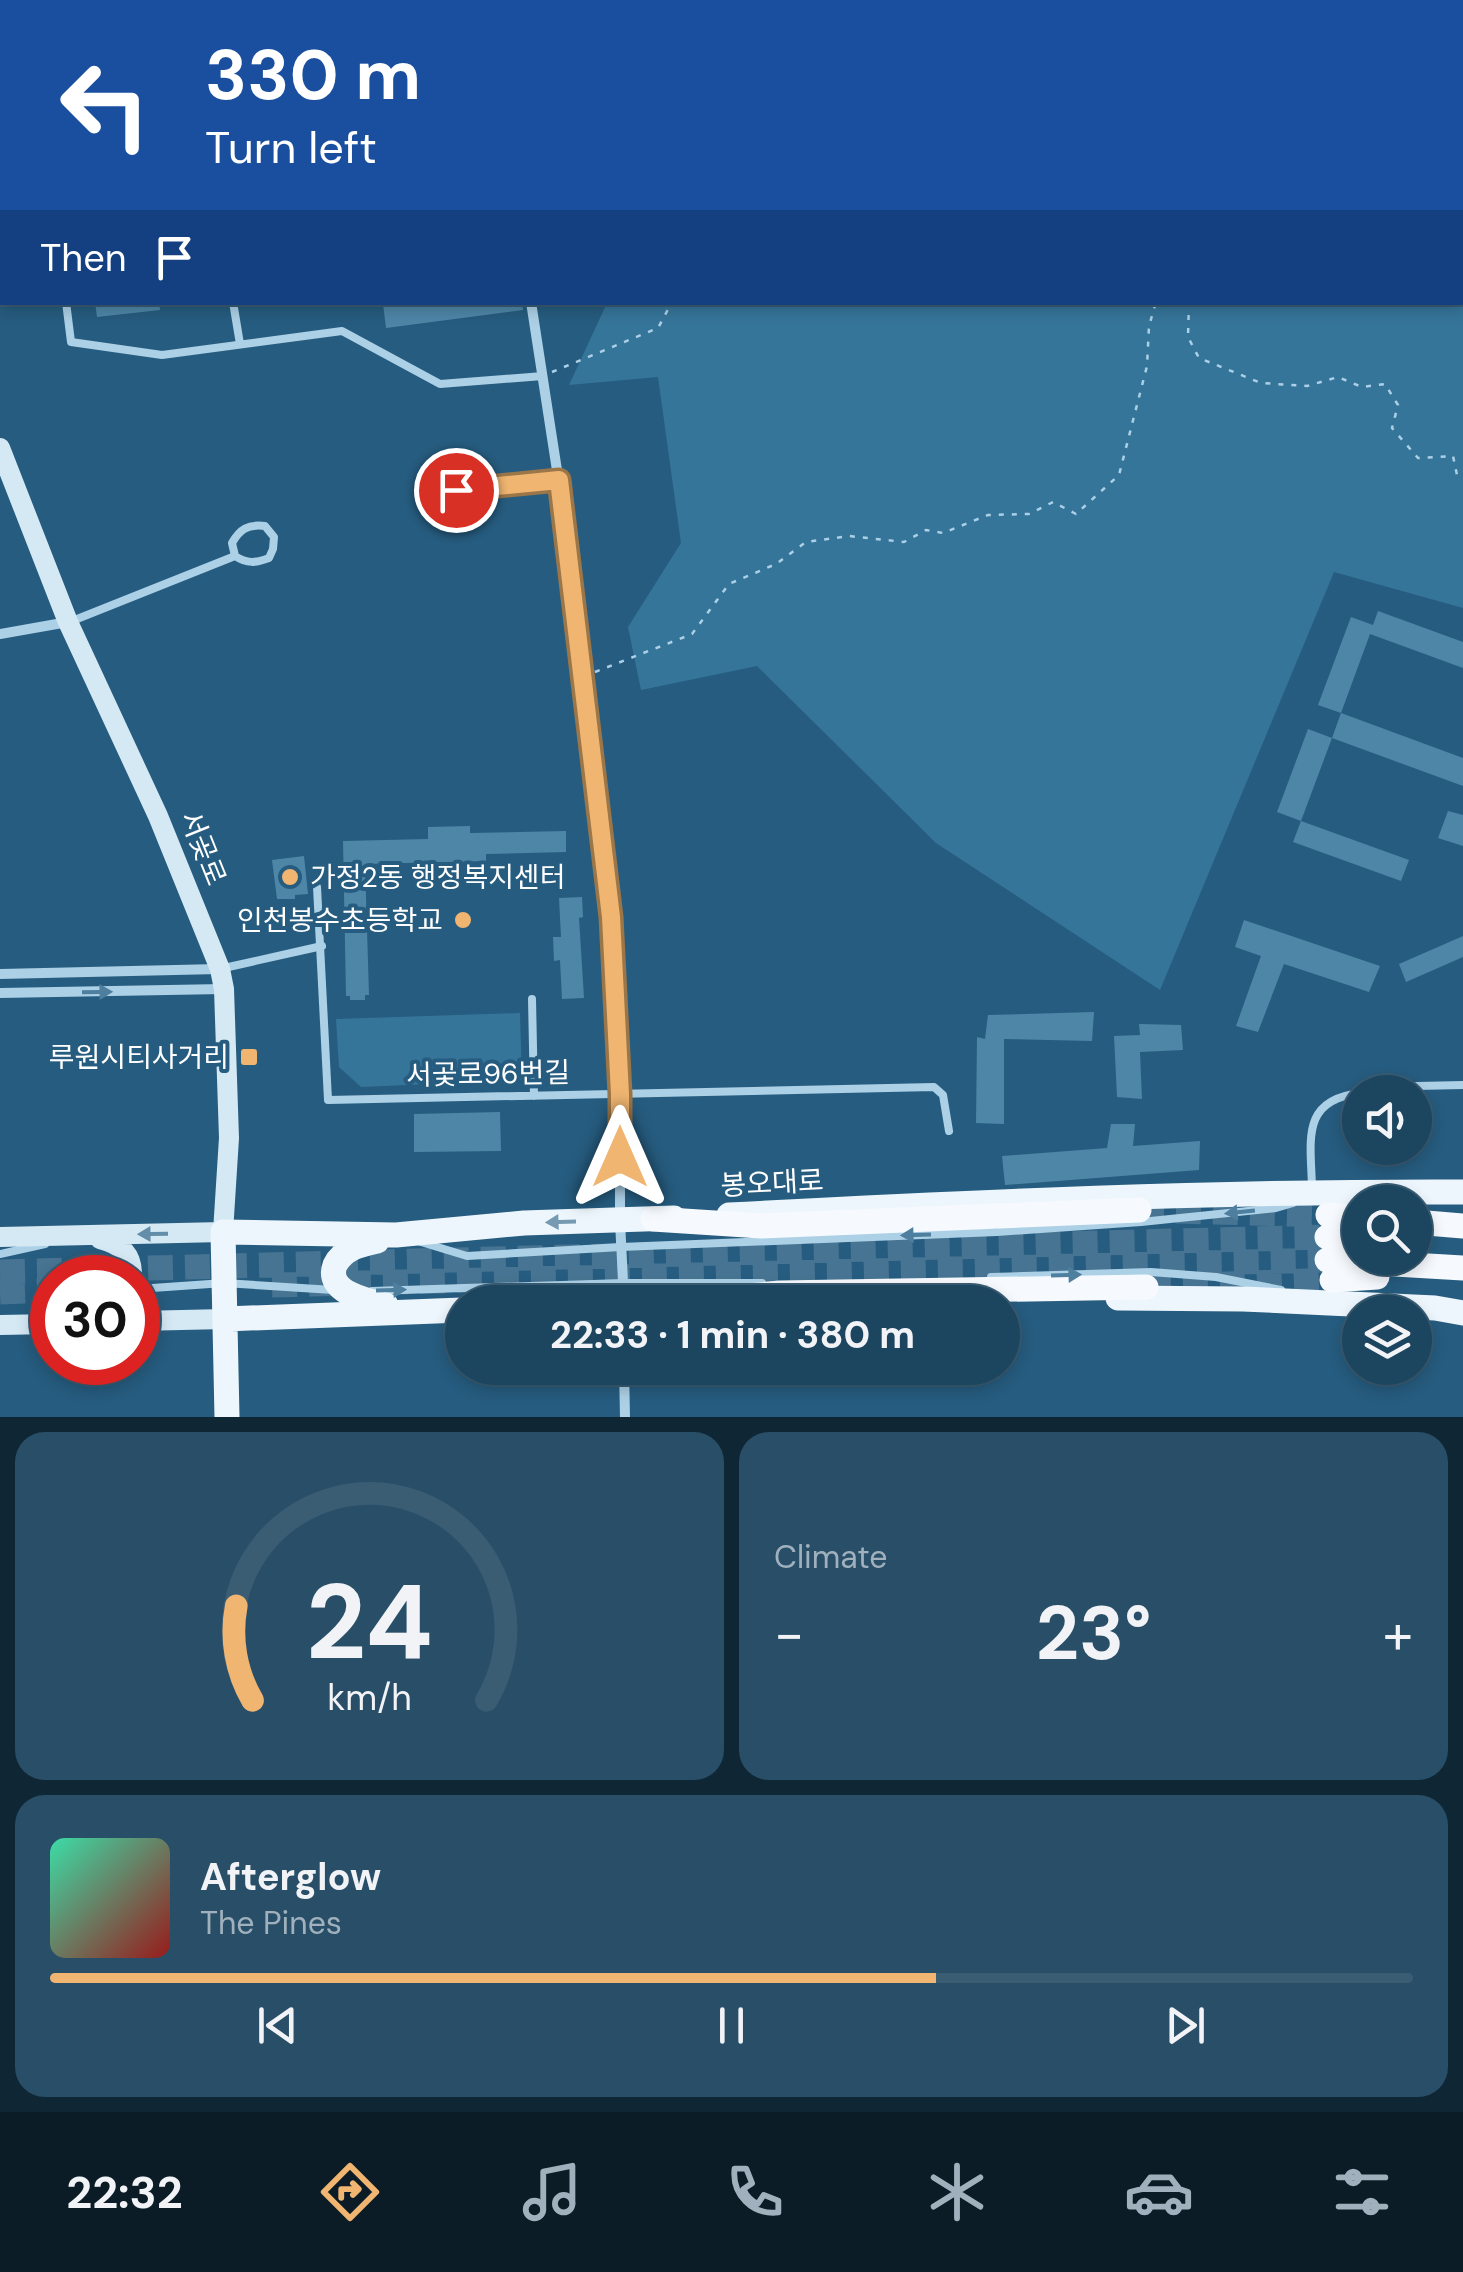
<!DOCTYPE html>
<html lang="en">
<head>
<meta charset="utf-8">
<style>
  body { margin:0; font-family:"DM Sans","Noto Sans KR",sans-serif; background:#294f68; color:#f1f3f6; height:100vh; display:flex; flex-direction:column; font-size:38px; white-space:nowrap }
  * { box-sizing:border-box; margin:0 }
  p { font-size:32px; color:#a0b1bd }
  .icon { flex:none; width:55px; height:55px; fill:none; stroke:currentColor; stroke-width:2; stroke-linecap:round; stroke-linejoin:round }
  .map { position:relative; height:1417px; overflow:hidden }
  .details { display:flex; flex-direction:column; gap:15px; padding:15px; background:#0f2634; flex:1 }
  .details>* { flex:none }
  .guide { position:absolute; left:0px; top:0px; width:1465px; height:305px; box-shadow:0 5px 15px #0003,0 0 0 2px #3a5d74; background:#1a4fa0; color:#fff; overflow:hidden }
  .fabs { position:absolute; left:1342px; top:1075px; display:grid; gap:20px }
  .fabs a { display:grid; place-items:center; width:90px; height:90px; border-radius:50%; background:#1c455f; box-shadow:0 5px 15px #0003,0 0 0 2px #3a5d74; font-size:50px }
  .speed { position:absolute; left:30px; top:1255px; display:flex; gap:20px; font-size:50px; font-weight:700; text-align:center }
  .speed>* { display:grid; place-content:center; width:130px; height:130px; border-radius:50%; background:#1c455f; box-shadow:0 5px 15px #0003,0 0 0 2px #3a5d74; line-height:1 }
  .speed .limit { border:15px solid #d22; background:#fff; color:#111 }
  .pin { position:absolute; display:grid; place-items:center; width:85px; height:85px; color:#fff; margin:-42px; border:5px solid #fff; border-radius:50%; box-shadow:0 2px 10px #0007 }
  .me { position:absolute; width:110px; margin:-55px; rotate:0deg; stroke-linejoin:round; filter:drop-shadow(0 0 8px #0008) }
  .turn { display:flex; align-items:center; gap:35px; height:210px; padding:0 40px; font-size:45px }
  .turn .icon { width:130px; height:130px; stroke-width:2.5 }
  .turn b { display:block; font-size:70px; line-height:85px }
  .then { display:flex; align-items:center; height:95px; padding:0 40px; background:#0003; gap:20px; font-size:38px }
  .big { font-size:75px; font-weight:700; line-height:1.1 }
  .details .card { flex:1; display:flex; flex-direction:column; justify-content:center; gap:15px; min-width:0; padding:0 35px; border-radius:30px; background:#294f68 }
  .details .dial { align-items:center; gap:0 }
  .dial svg { height:260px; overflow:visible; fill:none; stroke:#3a5d74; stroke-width:7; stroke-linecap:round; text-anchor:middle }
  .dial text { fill:#f1f3f6; stroke:none }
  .song { display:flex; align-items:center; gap:30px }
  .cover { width:120px; height:120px; border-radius:15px; background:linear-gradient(135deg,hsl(160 70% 55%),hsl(0 70% 35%)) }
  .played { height:10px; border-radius:5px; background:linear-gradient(90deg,#efb571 65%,#3a5d74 65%) }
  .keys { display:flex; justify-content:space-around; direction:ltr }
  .heat { display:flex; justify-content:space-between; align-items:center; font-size:55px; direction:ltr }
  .details .tiles { flex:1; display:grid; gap:15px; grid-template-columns:1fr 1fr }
  .card:last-child { grid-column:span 2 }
  .trip { position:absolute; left:445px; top:1285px; width:575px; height:100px; border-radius:50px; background:#1c455f; box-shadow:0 5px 15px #0003,0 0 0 2px #3a5d74; font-weight:700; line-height:100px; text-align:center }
  .tab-bar { display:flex; height:160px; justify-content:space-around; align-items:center; background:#0b1c26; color:#a0b1bd }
  .tab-bar .icon { width:70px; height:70px }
  .tab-bar .current { color:#efb571 }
  .tab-bar b { font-size:45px; color:#f1f3f6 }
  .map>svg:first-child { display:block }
  .green { fill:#36759a }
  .building { fill:#4e86a8 }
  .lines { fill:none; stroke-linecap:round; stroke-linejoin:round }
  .trunk-tunnel { stroke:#477492; stroke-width:25; stroke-dasharray:25 12; stroke-linecap:butt }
  .path { stroke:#acd0e6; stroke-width:2.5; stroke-dasharray:5 8; stroke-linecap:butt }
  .service { stroke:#acd0e6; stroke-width:8 }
  .minor { stroke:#acd0e6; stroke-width:10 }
  .secondary { stroke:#d5e9f5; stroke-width:20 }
  .primary { stroke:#edf6fd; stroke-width:25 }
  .trunk { stroke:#f6fafe; stroke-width:25 }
  .oneway { fill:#4e7f9e }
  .oneway2 { fill:#769ab1 }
  .oneway3 { fill:#638da8 }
  .route-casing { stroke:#9b7649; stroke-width:25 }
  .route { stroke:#efb571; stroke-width:18 }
  .poi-dot { fill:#efb571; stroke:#265c7f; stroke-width:4 }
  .labels { text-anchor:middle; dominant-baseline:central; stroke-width:8; stroke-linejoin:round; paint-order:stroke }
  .street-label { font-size:28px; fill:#fff; stroke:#265c7f }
  .poi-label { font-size:28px; fill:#fff; stroke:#265c7f; text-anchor:end }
</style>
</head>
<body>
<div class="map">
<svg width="1463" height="1417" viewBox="0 0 1463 1417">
  <rect width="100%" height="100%" fill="#265c7f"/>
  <path class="green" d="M609,0H1463V608L1334,572L1160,990L936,843L757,666L641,690L628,627L681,543L658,377L569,385L607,303L1462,302V2H609Z
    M520,1013L522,1080L361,1087L339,1067L336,1019Z"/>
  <path class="building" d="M95,302H159L160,310L97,317Z
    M397,302H522L523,310L386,328L383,304Z
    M1378,611L1463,642V668L1370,634L1341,713L1318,705L1351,617L1373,625Z
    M1341,713L1463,758V786L1332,738Z
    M1308,729L1332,738L1301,821L1277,812Z
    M1448,811L1463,815V846L1438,838Z
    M1301,821L1409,860L1401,881L1293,842Z
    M470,826V833L566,831V852L486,854V861L365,864L369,995H365V1000H350V996H346L343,841L428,839V827Z
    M304,856L308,894L295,895V899H277L272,860Z
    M582,897L583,917L579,918L584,998L562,999L560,960L554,961L553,937H561L559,898Z
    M1244,920L1380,966L1369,992L1284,964L1258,1032L1236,1026L1261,956L1235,947Z
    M1463,936V957L1406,982L1399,964Z
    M1094,1012L1092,1041L1004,1039V1124L976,1123L977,1037L985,1039L988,1015Z
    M1139,1024L1181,1025L1183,1050L1140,1052L1142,1099L1117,1097L1114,1036L1140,1035Z
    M500,1112L501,1151L414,1152V1114Z
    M1111,1124H1135L1133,1146L1200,1141L1199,1170L1005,1185L1002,1156L1107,1148Z"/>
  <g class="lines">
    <path class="trunk-tunnel" d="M1139,1210L1328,1215
      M0,1272L1327,1237
      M272,1285L1327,1260
      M1146,1287L1332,1280
      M0,1292L52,1290"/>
    <path class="path" d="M1039,0L1041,2
      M976,2L981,0
      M1462,65H1463
      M1189,302L1188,337L1199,358L1261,383L1307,386L1338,377L1362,387L1385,384L1398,405L1392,428L1418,458L1453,456L1457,475L1463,472
      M552,372L658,328L672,302
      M595,672L692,634L729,584L776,564L806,542L849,536L904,542L926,530L943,533L988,515L1029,514L1053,502L1076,514L1119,475L1147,366L1149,326L1156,302"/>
    <path class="service" d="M186,0L187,2
      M544,0V2
      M57,2L62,0
      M0,39L2,38
      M0,223H2
      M66,302L71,342L162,355L342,331L440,384L543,376
      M233,302L240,344
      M456,491L559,479
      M72,621L235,556C247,564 256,563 269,558L273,549L274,537L265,526C248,524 240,529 232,543L235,556
      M317,887L328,1100L934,1087L943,1095L949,1131
      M224,968L322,946
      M532,999L534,1096
      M1360,1092L1417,1086L1463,1085
      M1312,1188C1311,1141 1300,1100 1360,1093
      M421,1242L467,1256L621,1247L997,1232L1141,1222L1276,1208L1293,1203
      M0,1254L45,1244
      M991,1277L1151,1272L1216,1277L1281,1290
      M138,1289L224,1283L333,1290
      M372,1291L623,1283H762"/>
    <path class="minor" d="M482,0V2
      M531,302L565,522L611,917L620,1094V1221L624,1302
      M0,634L68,622
      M0,974L219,969
      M0,993L224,989
      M624,1368L625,1417"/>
    <path class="secondary" d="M0,448L68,622L158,816L220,969L224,989L229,1138L223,1232L0,1237
      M100,1239C122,1245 133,1254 132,1278
      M138,1321L225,1319
      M0,1325L52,1324"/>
    <path class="primary" d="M729,1215C973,1202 1218,1191 1463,1192
      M377,1241C369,1243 360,1245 353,1248C345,1252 339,1257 335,1265C325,1292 367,1301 386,1305
      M1118,1298L1243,1299L1435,1308L1463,1313
      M225,1319L462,1310
      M227,1417L223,1232L396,1235L524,1223L674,1218"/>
    <path class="trunk" d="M1328,1215L1360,1218
      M653,1219L761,1226L1139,1210
      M1415,1222L1463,1226
      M1327,1237L1360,1238
      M1327,1260L1463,1268
      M1332,1280L1377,1277
      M681,1302L780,1293L1146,1287"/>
  </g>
  <defs><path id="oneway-solid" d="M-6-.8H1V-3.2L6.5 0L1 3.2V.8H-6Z" transform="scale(2.5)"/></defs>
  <g class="oneway">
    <use href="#oneway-solid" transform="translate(97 992) rotate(-1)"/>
    <use href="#oneway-solid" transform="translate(1240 1212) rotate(174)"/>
    <use href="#oneway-solid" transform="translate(916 1235) rotate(178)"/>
    <use href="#oneway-solid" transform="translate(1066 1275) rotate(-2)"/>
    <use href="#oneway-solid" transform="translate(391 1290) rotate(-2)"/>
  </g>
  <use class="oneway2" href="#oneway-solid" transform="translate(561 1222) rotate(178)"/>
  <use class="oneway3" href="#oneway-solid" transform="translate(153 1234) rotate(179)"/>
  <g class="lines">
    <g class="route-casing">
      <path id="route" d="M456,490L559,480L611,917L620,1094V1157"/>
    </g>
    <use href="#route" class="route"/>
  </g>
  <g class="poi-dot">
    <circle cx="290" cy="877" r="10"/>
    <circle cx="463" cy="920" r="10"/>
    <rect x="239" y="1047" width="20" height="20" rx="5"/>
  </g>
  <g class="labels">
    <g class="street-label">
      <text transform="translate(203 848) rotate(68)">서곶로</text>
      <text transform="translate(488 1074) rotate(-1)">서곷로96번길</text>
      <text transform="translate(772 1183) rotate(-3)">봉오대로</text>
    </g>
    <g class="poi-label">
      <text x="310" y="877" text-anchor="start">가정2동 행정복지센터</text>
      <text x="443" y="920">인천봉수초등학교</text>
      <text x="229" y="1057">루원시티사거리</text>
    </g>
  </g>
</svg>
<div class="fabs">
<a><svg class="icon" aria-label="sound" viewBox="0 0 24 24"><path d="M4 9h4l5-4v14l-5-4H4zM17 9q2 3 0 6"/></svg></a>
<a><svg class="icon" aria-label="search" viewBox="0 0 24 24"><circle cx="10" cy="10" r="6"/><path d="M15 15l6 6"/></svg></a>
<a><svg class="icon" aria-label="layers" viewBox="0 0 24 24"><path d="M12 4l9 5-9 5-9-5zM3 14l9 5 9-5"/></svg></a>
</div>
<div class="speed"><div class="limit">30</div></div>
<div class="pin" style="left:456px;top:490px;background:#d93025"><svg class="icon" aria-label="arrive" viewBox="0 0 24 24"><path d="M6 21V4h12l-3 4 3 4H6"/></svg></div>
<svg class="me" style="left:620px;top:1157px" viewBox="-20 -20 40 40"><path d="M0-17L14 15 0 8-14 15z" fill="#efb571" stroke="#fff" stroke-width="4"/></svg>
<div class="trip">22:33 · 1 min · 380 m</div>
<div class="guide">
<div class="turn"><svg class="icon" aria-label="left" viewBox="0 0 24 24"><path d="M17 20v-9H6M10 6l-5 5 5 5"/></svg><div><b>330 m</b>Turn left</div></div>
<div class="then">Then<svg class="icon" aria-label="arrive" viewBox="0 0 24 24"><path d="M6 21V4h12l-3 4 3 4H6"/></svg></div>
</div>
</div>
<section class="details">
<div class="tiles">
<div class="card dial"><svg viewBox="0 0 100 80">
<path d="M14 69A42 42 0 1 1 86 69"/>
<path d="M14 69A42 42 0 0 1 9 40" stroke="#efb571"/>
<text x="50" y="56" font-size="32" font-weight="700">24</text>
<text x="50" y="72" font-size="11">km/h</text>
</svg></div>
<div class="card"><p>Climate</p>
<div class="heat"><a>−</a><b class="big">23°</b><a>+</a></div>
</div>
<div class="card">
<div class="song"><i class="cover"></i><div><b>Afterglow</b><p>The Pines</p></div></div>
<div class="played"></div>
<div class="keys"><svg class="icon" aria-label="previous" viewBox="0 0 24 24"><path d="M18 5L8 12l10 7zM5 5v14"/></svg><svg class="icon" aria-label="pause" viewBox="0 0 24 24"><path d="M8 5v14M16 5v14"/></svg><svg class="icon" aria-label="next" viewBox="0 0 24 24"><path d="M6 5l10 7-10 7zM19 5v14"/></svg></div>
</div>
</div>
</section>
<nav class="tab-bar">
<b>22:32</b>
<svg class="icon current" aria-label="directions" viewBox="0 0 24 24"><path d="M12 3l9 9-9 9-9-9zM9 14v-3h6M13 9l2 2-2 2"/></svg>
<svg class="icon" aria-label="music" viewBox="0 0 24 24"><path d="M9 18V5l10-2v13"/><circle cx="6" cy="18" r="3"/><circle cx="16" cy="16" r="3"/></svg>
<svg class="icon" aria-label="phone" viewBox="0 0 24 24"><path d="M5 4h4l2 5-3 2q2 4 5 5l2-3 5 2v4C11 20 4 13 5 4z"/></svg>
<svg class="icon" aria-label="climate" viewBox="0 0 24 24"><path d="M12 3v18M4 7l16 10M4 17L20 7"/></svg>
<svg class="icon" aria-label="car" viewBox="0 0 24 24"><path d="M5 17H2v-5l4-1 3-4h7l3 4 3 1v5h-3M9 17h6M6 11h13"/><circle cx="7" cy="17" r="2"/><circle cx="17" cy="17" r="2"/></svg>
<svg class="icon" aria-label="filters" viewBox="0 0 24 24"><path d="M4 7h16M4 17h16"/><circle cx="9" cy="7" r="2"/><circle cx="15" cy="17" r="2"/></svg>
</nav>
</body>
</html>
